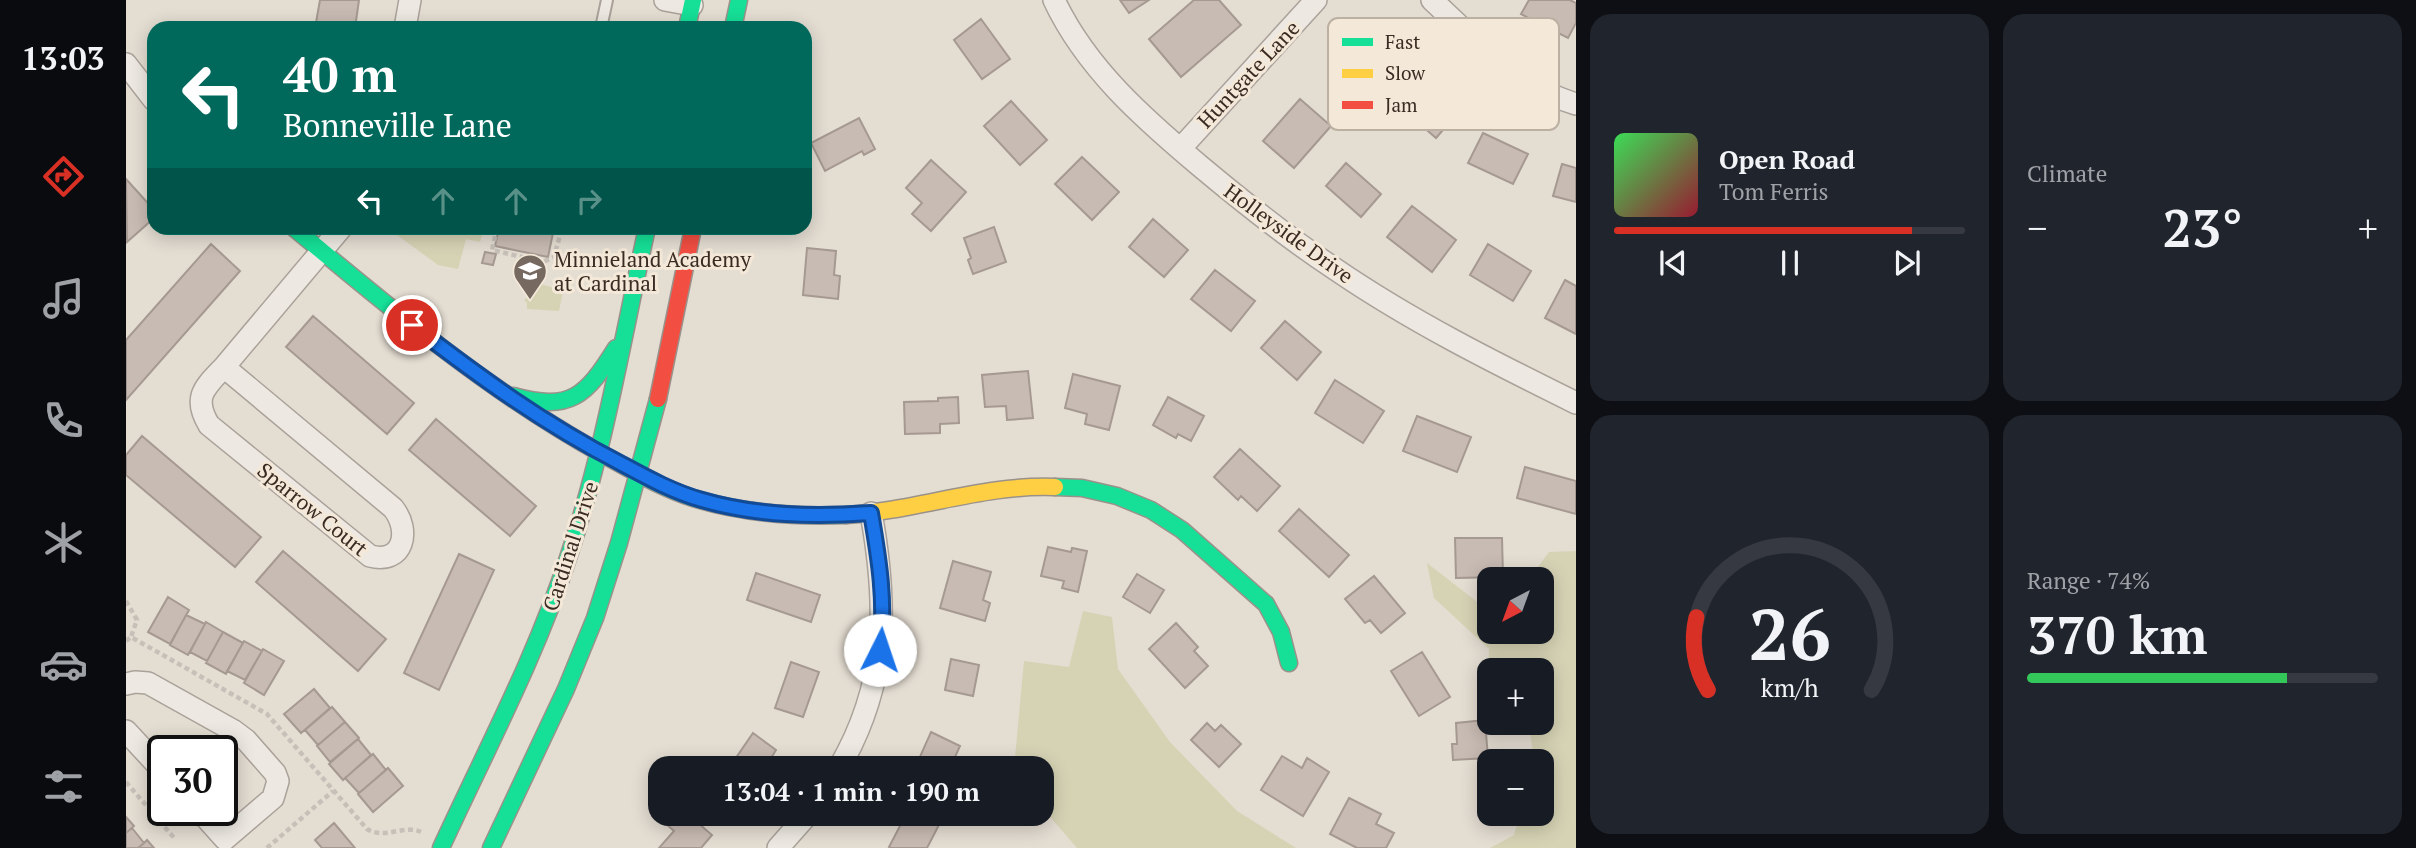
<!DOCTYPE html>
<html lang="en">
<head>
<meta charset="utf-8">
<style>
  body { margin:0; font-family:"PT Serif",serif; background:#20242c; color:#f1f3f6; height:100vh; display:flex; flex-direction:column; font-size:26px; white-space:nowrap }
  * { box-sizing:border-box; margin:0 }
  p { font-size:23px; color:#9ea1a6 }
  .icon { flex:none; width:38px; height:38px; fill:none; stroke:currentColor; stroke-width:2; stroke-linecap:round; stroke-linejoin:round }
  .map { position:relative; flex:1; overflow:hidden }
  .details { display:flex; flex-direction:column; gap:14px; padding:14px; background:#0d0f14; width:840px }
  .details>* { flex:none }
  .guide { position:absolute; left:21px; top:21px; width:665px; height:214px; border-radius:21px; box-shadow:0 4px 18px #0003; background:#00695c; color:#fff; overflow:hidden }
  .needle { width:46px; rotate:221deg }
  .fabs { position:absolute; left:1351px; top:567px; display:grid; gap:14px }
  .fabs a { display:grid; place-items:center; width:77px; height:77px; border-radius:14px; background:#171b24; box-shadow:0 4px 18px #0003; font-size:35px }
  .speed { position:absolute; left:21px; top:735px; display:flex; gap:14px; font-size:35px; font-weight:700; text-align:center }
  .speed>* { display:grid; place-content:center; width:91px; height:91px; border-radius:50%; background:#171b24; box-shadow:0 4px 18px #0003; line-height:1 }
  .speed .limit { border:4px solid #111; border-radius:10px; background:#fff; color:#111 }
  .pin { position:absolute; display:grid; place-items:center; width:60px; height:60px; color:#fff; margin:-30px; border:4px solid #fff; border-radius:50%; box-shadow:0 2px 7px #0007 }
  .me { position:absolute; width:77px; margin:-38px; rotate:4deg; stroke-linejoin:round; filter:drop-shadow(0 0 5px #0008) }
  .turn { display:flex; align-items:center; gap:24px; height:147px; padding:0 21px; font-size:32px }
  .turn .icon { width:91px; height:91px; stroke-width:2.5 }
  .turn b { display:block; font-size:49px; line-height:60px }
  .lanes { display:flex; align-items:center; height:66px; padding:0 21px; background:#0003; justify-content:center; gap:35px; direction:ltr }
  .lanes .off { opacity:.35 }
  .big { font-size:52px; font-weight:700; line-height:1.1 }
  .details .widget { flex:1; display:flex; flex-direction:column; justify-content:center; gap:10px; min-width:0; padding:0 24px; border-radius:21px; background:#20242c }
  .details .dial { align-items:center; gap:0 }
  .dial svg { height:182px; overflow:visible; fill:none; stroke:#363941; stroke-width:7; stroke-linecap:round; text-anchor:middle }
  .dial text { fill:#f1f3f6; stroke:none }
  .song { display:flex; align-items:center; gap:21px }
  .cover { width:84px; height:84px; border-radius:10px; background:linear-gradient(135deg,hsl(130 70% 55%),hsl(350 70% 35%)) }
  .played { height:7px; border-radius:4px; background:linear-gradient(90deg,#d93025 85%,#363941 85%) }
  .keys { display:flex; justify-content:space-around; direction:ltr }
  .heat { display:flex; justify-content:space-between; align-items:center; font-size:38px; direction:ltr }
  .charge { height:10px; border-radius:5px; background:linear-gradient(90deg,#34c759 74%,#363941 0) }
  .details .tiles { flex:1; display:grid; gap:14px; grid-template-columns:repeat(2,1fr) }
  .trip { position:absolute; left:522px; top:756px; width:406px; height:70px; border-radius:21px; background:#171b24; box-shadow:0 4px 18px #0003; font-weight:700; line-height:70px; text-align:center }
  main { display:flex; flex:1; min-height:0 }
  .tabs { display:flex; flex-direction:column; width:126px; justify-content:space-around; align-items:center; background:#090b0e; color:#9ea1a6 }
  .tabs .icon { width:49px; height:49px }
  .tabs .current { color:#d93025 }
  .tabs b { font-size:32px; color:#f1f3f6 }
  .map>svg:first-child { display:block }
  .green { fill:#d6d3b5 }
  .building { fill:#c8bbb3; stroke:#a59991; stroke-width:2 }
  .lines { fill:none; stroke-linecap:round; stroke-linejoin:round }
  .lane-casing { stroke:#aaa29a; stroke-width:14 }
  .street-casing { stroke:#aaa29a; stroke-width:24 }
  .fast-casing { stroke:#9a928a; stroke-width:19 }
  .slow-casing { stroke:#9a928a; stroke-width:19 }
  .jam-casing { stroke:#9a928a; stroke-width:19 }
  .path { stroke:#c6c0b9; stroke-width:4.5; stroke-dasharray:5 3.5; stroke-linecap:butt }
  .lane { stroke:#ede9e2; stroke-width:10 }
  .street { stroke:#ede9e2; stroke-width:21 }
  .fast { stroke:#16e098; stroke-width:16 }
  .slow { stroke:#ffcf43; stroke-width:16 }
  .jam { stroke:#f24e42; stroke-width:16 }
  .route-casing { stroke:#114b97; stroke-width:18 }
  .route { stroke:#1a73e8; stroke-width:12 }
  .labels { text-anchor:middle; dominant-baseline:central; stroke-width:6; stroke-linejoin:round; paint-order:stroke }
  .street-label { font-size:21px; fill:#3a2b22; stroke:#f4e9d9 }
  .poi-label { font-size:21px; fill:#3a2b22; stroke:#f4e9d9; text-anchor:start }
  .key { fill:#f4e9d9; stroke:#bcb0a2; stroke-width:2 }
  .key-label { font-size:19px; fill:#3a2b22 }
</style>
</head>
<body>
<main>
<nav class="tabs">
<b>13:03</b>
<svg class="icon current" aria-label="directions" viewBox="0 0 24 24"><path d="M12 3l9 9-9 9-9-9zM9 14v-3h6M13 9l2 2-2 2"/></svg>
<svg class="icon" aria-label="music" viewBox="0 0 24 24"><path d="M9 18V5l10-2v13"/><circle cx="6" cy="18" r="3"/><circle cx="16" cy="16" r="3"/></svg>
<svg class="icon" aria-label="phone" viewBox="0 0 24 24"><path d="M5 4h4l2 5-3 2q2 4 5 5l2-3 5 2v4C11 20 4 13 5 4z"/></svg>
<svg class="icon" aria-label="climate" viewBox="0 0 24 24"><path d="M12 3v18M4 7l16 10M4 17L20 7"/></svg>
<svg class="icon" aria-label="car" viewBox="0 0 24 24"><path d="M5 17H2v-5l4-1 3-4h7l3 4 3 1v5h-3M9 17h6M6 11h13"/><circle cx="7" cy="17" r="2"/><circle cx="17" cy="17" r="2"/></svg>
<svg class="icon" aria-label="filters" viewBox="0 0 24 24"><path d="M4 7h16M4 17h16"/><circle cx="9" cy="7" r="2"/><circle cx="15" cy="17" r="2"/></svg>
</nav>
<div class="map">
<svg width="1450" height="848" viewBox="0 0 1450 848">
  <rect width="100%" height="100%" fill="#e4ddd2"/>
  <path class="green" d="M267,228H358L354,242L340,239L332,269L312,265L267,232Z
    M399,279L437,291L433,311L401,309V303L398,300L401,298Z
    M1450,551V848H1364L1388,835L1394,814H1416V761H1408L1404,732L1393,723H1416V670H1363V698L1362,697L1363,649L1308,598L1301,563L1359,608L1363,606V632H1416V579H1403L1423,552Z
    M957,611L986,617L992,669L1044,742L1111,811L1170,848H951L925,818L911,814H915V768H888L898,661L943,667Z"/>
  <path class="building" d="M194,0H233L229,28H189Z
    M994,0H1023L1003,13Z
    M1068,0H1093L1115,25L1055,77L1023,39Z
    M1403,0H1444L1450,3V23L1442,38L1395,14Z
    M855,19L884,59L856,79L828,40Z
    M1296,75L1335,109L1310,138L1271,104Z
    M1174,99L1205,126L1168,168L1137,141Z
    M885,101L921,140L894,165L858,126Z
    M733,118L749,149L738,155L736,151L699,171L685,143Z
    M1357,133L1402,154L1387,184L1342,163Z
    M956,157L993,192L966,220L929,184Z
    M805,160L840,192L805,231L786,214L796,203L780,188Z
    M1220,163L1255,194L1235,217L1200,186Z
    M1436,164L1450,168V202L1427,196Z
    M0,179L28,210V218L1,242Z
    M1286,206L1330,240L1306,272L1261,237Z
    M1027,219L1062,250L1038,277L1003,247Z
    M868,227L880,262L847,274L842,260L845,258L838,238Z
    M373,228H428L422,257L369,246Z
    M85,244L114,271L0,400V340Z
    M1362,244L1405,271L1387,301L1344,275Z
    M681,248L710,251L708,275L714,276L712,299L677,295Z
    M359,252L370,254L367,265L356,263Z
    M1089,270L1129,301L1105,331L1065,299Z
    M1439,280L1450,286V334L1419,318Z
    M187,316L288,403L261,434L160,347Z
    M1159,321L1195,352L1171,380L1135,348Z
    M902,371L907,418L881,420L880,406L859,407L856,375Z
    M947,374L994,386L983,430L959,424L961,414L939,408Z
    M1209,380L1258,411L1237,443L1189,413Z
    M832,397L833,423L814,424V433L779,434L778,402L812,401V398Z
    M1042,397L1078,416L1065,441L1052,434L1050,438L1027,425Z
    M1291,416L1345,437L1331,472L1277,451Z
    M310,419L410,506L384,536L283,450Z
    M16,436L135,537L109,567L0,475V455Z
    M1114,449L1154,486L1131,511L1115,496L1112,500L1088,477Z
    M1399,467L1450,481V514L1391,498Z
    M1173,509L1223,555L1203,577L1153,531Z
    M1329,538H1376L1377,577L1330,578Z
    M922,547L945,552L946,548L961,551L952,592L936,588L938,581L915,576Z
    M157,551L260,639L232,671L130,582Z
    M333,554L368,570L313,690L278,673Z
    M827,561L865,572L857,600L864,603L859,621L814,608Z
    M630,573L694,595L685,622L621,600Z
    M1011,574L1038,590L1024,613L997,597Z
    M1248,576L1279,613L1255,633L1244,620L1239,623L1219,599Z
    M42,597L63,610L44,644L22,632Z
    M60,615L79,624L62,655L44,645Z
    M80,622L97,632L81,661L64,652Z
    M1050,623L1072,647L1068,651L1082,666L1059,688L1023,649Z
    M97,632L117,643L100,674L80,663Z
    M118,641L136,651L119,680L101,671Z
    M137,649L158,661L138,695L118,683Z
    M1296,652L1324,697L1293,716L1265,671Z
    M825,659L853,665L847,696L819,690Z
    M665,662L693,672L677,717L649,708Z
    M188,689L204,708L175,733L158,714Z
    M206,707L219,722L192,745L179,730Z
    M1359,720L1362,758L1327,760L1326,744H1331L1330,723Z
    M219,722L233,738L204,762L191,746Z
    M1081,723L1089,731L1095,725L1115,744L1093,767L1065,740Z
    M805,732L834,746L824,768H789Z
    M627,733L650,750L639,768H603Z
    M232,739L245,755L217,780L203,764Z
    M247,754L260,770L233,793L219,778Z
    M1156,756L1176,768L1181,758L1203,772L1177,816L1135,790Z
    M262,768L277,786L247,812L232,794Z
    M1223,798L1255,814L1250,824L1268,833L1260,848H1231L1204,834Z
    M547,814H554L568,825L571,822L586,835L575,848H533L548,831L539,823Z
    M761,814H805L816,819L801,848H765L763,847L775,824L760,816Z
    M0,817L8,826L0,833Z
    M208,823L229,848H196L189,840Z
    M6,828L18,843L12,848H0V833Z
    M21,840L28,848H12L18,843Z"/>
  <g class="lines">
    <g class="lane-casing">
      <path id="lane" d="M475,28L481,0"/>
    </g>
    <g class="street-casing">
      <path id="street" d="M539,0L566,5
        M928,0C960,68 1017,118 1074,166C1117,202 1162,238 1209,269C1285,321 1367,362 1450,403
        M1306,0C1349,40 1392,87 1450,104
        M279,28L284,0
        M0,64L28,100
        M1054,149L1190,0
        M98,367L267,508C285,530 278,565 244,556L83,425C66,397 79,387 98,367Z
        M98,367L215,228
        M0,684L9,682L22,683L108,731L120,740L149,773L152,781L147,798L99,839L73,810
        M0,731L37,771
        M713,768C762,684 762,606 745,513
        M652,848L682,814"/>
    </g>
    <g class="fast-casing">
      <path id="fast" d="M561,28L567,0
        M607,28L613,0
        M168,228C266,310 364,392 476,454C506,470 535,488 567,498C616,513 669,517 720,515
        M387,396C445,412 460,396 490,348
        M929,487L956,488L991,496L1025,510L1056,530L1140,604L1155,632L1163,663
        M315,848C360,750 411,655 444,552C479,447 497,336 521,228
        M365,848L440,689L469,618L493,543L532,399"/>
    </g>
    <g class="slow-casing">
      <path id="slow" d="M720,515C790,511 859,484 929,487"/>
    </g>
    <g class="jam-casing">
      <path id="jam" d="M532,399L567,228"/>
    </g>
    <path class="path" d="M371,228L366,250L417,262L428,257L436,228
      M0,601L11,620L5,637
      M0,641L5,637L141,714L241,829C259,840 278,824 295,832
      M0,782L49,839
      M141,848L207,791"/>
    <use href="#lane" class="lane"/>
    <use href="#street" class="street"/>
    <use href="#fast" class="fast"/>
    <use href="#slow" class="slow"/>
    <use href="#jam" class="jam"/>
  </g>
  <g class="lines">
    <g class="route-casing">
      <path id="route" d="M286,325C354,377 418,424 494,463C520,477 547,492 576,500C631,516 688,517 745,513C753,559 760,603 754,650"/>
    </g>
    <use href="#route" class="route"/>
  </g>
  <defs>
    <g id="school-pin" transform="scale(1.75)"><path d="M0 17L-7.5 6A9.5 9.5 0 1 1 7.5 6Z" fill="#766960" stroke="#f4e9d9"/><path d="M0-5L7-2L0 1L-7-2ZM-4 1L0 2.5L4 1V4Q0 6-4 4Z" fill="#fff"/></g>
  </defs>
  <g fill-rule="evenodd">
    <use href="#school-pin" x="404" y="271"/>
  </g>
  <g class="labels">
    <g class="street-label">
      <text transform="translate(1122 74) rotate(-47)">Huntgate Lane</text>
      <text transform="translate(1163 233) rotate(36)">Holleyside Drive</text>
      <text transform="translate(187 509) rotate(39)">Sparrow Court</text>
      <text transform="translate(444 546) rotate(-72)">Cardinal Drive</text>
    </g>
    <g class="poi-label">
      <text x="428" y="259">Minnieland Academy<tspan x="428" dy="24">at Cardinal</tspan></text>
    </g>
  </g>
  <rect x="1202" y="18" width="231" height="112" rx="10" class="key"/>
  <rect x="1216" y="38" width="31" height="8" fill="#16e098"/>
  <rect x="1216" y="69" width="31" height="9" fill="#ffcf43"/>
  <rect x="1216" y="101" width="31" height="8" fill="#f24e42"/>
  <g class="key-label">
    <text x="1259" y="49">Fast</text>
    <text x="1259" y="80">Slow</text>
    <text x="1259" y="112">Jam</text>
  </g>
</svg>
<div class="fabs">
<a><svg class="needle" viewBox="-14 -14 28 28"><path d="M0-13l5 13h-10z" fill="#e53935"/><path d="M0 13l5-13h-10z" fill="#9ea1a6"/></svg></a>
<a>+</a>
<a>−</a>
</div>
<div class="speed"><div class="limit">30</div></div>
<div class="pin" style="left:286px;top:325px;background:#d93025"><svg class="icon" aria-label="arrive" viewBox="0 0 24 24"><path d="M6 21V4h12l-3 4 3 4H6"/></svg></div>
<svg class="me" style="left:754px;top:650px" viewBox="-20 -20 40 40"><circle r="19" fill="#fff"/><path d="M0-13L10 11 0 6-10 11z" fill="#1a73e8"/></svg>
<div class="trip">13:04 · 1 min · 190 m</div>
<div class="guide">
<div class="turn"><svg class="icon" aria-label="left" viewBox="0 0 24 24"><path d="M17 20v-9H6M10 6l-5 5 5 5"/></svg><div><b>40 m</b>Bonneville Lane</div></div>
<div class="lanes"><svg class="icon" aria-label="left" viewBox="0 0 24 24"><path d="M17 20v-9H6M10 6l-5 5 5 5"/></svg><svg class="icon off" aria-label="ahead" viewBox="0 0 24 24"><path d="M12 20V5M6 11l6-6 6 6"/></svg><svg class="icon off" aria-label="ahead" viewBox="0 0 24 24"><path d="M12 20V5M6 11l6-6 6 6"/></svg><svg class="icon off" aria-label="right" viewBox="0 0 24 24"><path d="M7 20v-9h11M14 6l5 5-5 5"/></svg></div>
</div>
</div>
<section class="details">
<div class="tiles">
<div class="widget">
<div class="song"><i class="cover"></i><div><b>Open Road</b><p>Tom Ferris</p></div></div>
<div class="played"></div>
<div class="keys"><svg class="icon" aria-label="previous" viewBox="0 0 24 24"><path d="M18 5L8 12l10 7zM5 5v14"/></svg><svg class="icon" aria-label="pause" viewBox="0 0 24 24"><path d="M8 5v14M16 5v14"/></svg><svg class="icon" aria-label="next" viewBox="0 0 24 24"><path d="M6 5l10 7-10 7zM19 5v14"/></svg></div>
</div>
<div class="widget"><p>Climate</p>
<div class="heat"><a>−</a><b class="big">23°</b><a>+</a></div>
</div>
<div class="widget dial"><svg viewBox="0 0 100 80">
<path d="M14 69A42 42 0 1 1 86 69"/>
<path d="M14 69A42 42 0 0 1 9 37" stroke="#d93025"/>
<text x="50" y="56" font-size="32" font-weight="700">26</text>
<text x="50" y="72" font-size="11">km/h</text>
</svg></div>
<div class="widget"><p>Range · 74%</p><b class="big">370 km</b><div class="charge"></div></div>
</div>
</section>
</main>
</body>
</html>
